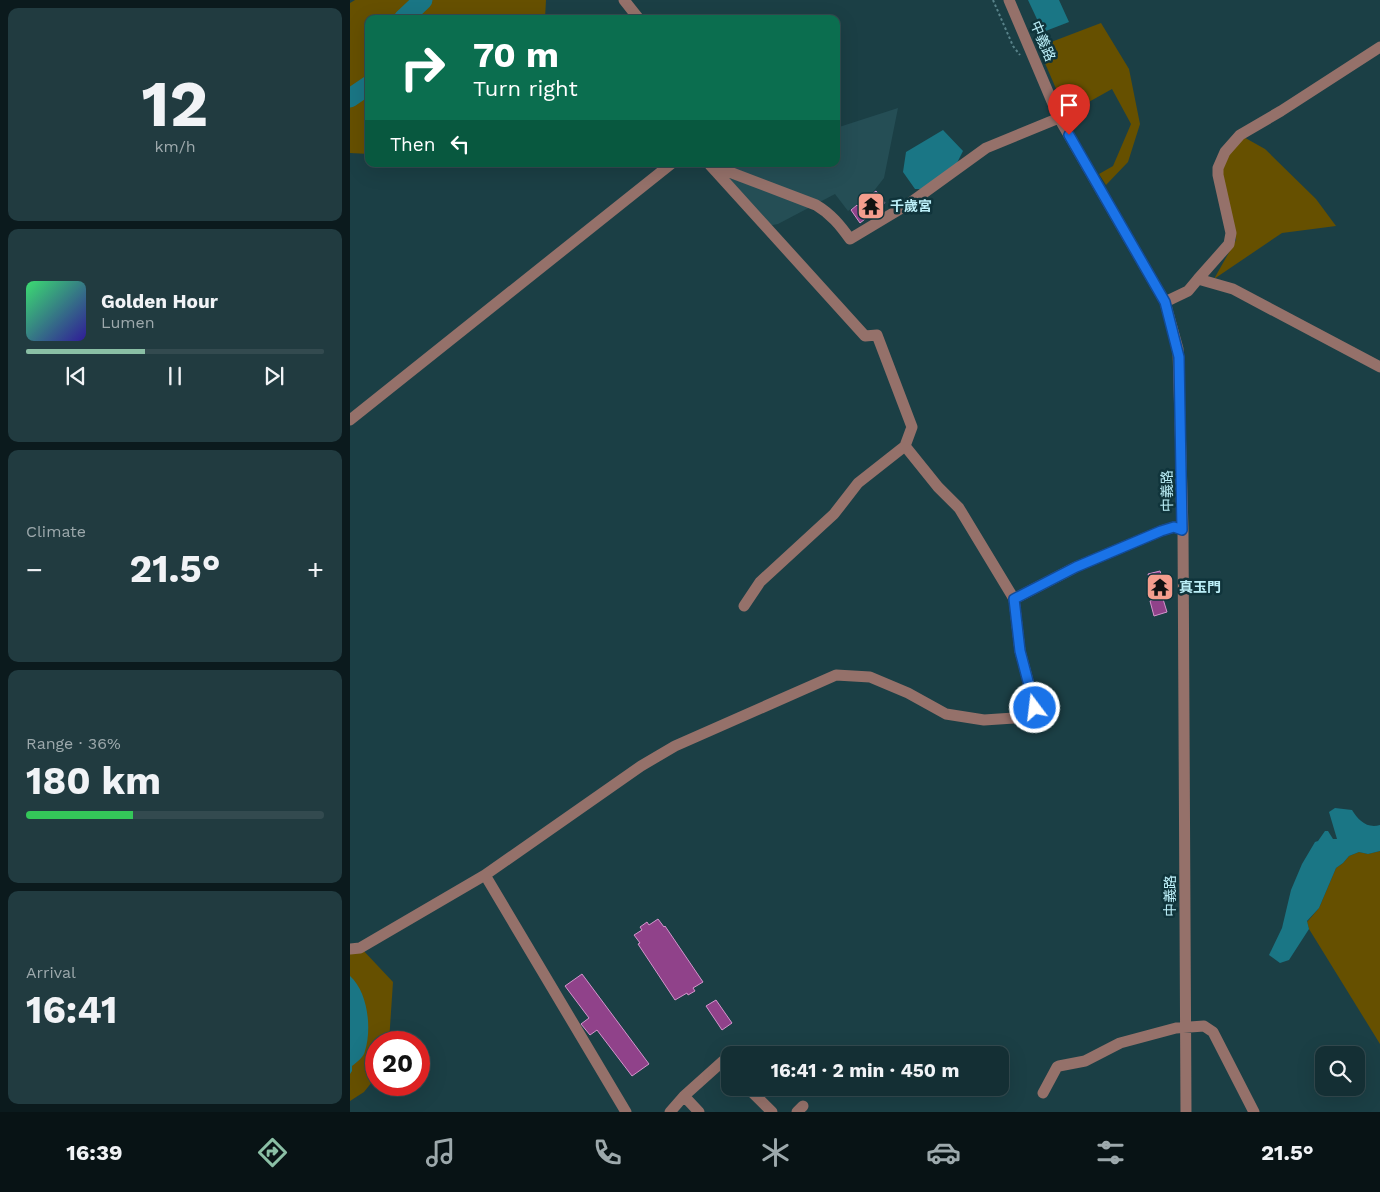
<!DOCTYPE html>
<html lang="en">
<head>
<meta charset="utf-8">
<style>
  body { margin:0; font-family:"Work Sans","Noto Sans TC",sans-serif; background:#213b40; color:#f1f3f6; height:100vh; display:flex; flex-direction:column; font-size:19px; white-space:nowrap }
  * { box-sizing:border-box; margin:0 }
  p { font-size:16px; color:#9da9ac }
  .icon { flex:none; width:28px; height:28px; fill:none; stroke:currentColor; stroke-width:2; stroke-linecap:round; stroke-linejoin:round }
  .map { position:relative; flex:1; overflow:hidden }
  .side { display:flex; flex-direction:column; gap:8px; padding:8px; background:#0b1a1d; width:350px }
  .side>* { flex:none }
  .top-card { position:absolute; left:15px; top:15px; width:475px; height:152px; border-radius:10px; box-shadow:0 5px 20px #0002,0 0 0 1px #334a4f; background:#0b6e4f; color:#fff; overflow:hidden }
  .controls { position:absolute; left:965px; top:1046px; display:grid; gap:10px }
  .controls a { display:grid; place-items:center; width:50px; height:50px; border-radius:10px; background:#142f34; box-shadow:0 5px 20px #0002,0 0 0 1px #334a4f; font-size:25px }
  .speed { position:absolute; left:15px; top:1031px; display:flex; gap:10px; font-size:25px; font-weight:700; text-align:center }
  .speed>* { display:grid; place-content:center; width:65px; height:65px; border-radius:50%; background:#142f34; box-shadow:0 5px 20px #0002,0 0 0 1px #334a4f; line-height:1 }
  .speed .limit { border:8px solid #d22; background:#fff; color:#111 }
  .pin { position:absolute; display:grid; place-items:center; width:42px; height:42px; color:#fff; margin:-51px -21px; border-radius:50% 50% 50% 0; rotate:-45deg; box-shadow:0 0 5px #0007 }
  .pin .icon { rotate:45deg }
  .me { position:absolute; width:55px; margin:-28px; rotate:345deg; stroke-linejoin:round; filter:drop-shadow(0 0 4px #0008) }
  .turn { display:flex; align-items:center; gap:18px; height:105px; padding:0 25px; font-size:22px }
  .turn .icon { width:65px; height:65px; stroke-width:2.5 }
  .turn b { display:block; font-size:35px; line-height:42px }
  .then { display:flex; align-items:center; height:48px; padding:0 25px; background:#0003; gap:10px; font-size:19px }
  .big { font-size:38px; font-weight:700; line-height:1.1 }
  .side .tile { flex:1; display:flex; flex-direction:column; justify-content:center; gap:8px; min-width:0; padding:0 18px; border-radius:10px; background:#213b40 }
  .side .dial { align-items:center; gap:0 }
  .dial b { font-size:65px; line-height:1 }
  .song { display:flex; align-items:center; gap:15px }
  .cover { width:60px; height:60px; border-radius:8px; background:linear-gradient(135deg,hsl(140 70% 55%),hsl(250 70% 35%)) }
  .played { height:5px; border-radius:2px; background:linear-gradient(90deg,#8abfa5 40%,#334a4f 40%) }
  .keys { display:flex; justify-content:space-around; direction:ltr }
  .heat { display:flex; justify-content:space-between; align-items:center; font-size:28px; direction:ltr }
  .charge { height:8px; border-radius:4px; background:linear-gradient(90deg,#34c759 36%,#334a4f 0) }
  .trip { position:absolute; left:371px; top:1046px; width:288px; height:50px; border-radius:10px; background:#142f34; box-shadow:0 5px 20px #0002,0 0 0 1px #334a4f; font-weight:700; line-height:50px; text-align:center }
  .dock { display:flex; height:80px; justify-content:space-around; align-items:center; background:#081315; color:#9da9ac }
  .dock .icon { width:35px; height:35px }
  .dock .current { color:#8abfa5 }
  .dock b { font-size:22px; color:#f1f3f6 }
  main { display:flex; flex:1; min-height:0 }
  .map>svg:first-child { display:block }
  .built { fill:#254e55 }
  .green { fill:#665000 }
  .water { fill:#1a7685 }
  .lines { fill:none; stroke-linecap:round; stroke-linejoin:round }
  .river { stroke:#1a7685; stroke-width:19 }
  .building { fill:#90428a; stroke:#d595cd }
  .path { stroke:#59838a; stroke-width:2; stroke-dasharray:2.5 2.5; stroke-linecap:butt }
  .minor { stroke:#95716a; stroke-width:11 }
  .route-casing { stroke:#114b97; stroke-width:12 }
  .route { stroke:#1a73e8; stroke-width:9 }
  .labels { text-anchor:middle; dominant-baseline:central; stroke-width:5; stroke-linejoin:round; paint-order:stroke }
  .street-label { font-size:14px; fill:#bceff8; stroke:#10343b }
  .poi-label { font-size:14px; font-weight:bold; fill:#bceff8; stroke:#10343b; text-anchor:start }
</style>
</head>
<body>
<main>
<section class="side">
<div class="tile dial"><b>12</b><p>km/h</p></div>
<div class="tile">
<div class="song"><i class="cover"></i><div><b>Golden Hour</b><p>Lumen</p></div></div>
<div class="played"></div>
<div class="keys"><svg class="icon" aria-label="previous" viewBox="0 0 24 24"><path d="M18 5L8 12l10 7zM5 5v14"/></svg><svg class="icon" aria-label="pause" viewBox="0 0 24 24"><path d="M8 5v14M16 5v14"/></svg><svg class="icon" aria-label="next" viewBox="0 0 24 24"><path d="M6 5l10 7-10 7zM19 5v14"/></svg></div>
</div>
<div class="tile"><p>Climate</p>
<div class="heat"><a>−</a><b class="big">21.5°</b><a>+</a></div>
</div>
<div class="tile"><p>Range · 36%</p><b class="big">180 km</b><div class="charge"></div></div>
<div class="tile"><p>Arrival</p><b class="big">16:41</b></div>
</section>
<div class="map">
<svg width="1030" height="1112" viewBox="0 0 1030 1112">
  <rect width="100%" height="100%" fill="#1b3f45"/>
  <path class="built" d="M548,108L534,178L523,192L498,211L485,194L428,224L413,227L370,168L383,164H486V128Z"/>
  <path class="green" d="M5,0H196L195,19H19V154L0,153V3Z
    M751,23L779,69L790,124L778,162L756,185L749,174L763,166L781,124L762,89L728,108L718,86L707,91L688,47Z
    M890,135L915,149L966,199L986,226L932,233L864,279L886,240L883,219L867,165Z
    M1030,851V1044L959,929L957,922L969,908L986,868L993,863L999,856L1009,852L1018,854Z
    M11,948L43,982L39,1042H26V1077L14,1092L0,1101V949Z"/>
  <path class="water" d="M678,0H709L719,22L693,32Z
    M593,130L613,151L603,171L580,189H565L553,172L556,152Z
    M985,808L1002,810C1008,820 1017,829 1030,825V851L1018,854L1009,852L999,856L993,863L986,868L969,908L957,921L959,929L939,960L930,963L919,955L932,928L941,890L952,864L965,842L968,841L975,831H978L983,839H987L979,812Z
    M0,976C18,992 22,1029 15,1051C14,1057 7,1062 2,1066V1071L0,1074Z"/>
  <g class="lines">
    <path class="river" d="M53,19L73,0
      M0,98L19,85"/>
  </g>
  <path class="building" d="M526,191L535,203L510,223L501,210L507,205L509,207L516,202L514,200Z
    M810,571L812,577L816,576L822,597L813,599L817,612L804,616L800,601L805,599L798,574Z
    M308,919L314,927L315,926L353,982L343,988L345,991L338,995L337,993L325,1000L288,944L290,943L284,935L292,930L290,927L297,922L299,925Z
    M232,974L299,1064L282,1076L247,1030L240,1035L231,1024L239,1018L215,986Z
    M366,1000L382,1023L372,1030L356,1006Z"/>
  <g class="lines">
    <path class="path" d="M643,0L663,46L670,55"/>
    <path class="minor" d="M274,0L289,19
      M659,0L709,118L815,302L828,349L833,530L836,1112
      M360,165L515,336L527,335L562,427L555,446L508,483L484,514L410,582L394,606
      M361,165L466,205C481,214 490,225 500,239L560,203L636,148L709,118
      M848,279L879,244L881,233L868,175V168L875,152L890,135L931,111L1030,47
      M815,302L838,291L848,279L883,289L1030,367
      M0,420L321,164
      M555,446L588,487L609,508L664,599
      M135,875L276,1112
      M0,949L10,948L135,875L291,766L325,746L486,675L520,677L558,693L596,714L634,720L664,718L680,714L685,707L670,651L664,599L726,567L811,531L824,527L833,530
      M398,1088L422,1112
      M693,1093L707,1067L709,1066L735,1061L770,1043L826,1028L854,1026L863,1032L904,1112
      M334,1096L349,1112
      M320,1112L334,1096L373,1061L380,1068
      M447,1112L453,1106"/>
  </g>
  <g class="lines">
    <g class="route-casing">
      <path id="route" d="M685,708L670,651L664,599L726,567L811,531L824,527L832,530L829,357L815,302L719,135"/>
    </g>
    <use href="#route" class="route"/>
  </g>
  <defs>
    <g id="temple-square" transform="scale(1.4375)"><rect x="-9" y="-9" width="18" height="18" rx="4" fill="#f49d8d" stroke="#10343b"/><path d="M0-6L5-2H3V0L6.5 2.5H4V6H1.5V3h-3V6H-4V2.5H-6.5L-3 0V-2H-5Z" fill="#111"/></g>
  </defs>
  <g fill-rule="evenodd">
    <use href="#temple-square" x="521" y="206"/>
    <use href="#temple-square" x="810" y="587"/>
  </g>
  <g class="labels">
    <g class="street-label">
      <text transform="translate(693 41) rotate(67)">中義路</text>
      <text transform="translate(817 491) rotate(-91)">中義路</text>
      <text transform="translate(820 896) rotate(-90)">中義路</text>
    </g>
    <g class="poi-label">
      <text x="540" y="206">千歲宮</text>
      <text x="829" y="587">真玉門</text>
    </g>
  </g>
</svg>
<div class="controls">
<a><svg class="icon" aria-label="search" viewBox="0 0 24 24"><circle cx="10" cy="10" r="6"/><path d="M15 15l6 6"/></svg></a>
</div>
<div class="speed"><div class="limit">20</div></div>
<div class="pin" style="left:719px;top:135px;background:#d93025"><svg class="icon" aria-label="arrive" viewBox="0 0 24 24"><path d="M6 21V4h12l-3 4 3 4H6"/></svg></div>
<svg class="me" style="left:685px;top:708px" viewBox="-20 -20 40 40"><circle r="17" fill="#1a73e8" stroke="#fff" stroke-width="3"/><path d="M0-11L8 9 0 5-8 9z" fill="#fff"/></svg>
<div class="trip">16:41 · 2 min · 450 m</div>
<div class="top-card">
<div class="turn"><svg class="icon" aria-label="right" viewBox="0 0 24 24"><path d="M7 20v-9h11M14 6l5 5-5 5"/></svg><div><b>70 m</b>Turn right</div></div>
<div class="then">Then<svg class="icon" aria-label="left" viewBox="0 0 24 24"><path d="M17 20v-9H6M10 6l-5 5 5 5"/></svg></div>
</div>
</div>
</main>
<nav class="dock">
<b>16:39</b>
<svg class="icon current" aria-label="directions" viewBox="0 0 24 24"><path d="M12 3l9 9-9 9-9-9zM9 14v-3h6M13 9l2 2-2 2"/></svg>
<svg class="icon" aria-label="music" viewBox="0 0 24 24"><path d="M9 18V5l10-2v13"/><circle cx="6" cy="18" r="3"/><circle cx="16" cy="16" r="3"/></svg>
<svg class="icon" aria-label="phone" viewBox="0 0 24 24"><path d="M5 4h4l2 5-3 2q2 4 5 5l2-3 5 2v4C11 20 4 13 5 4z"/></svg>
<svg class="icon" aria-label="climate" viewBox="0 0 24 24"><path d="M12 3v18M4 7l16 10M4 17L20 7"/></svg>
<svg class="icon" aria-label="car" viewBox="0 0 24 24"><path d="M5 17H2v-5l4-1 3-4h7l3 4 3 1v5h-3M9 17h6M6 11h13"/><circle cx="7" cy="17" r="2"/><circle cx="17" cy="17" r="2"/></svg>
<svg class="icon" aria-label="filters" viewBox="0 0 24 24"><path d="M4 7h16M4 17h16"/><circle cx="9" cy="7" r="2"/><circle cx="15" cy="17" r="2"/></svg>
<b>21.5°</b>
</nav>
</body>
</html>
